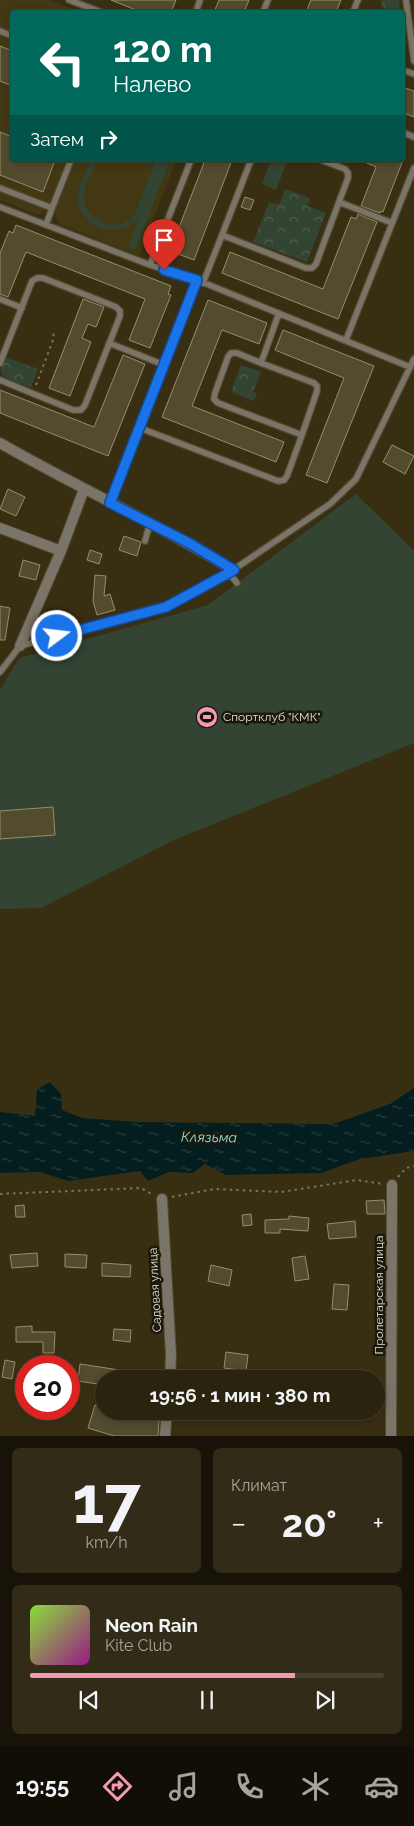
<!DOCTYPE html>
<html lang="ru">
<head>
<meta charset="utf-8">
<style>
  body { margin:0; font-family:Raleway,sans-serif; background:#322b17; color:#f1f3f6; height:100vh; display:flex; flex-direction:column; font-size:19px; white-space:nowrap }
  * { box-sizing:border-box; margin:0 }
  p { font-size:16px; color:#a5a49e }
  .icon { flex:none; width:28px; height:28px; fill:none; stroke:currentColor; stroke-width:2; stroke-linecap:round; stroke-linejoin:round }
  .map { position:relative; height:1436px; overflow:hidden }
  .panel { display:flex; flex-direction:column; gap:12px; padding:12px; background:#171308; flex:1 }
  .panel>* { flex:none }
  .top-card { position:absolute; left:10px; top:10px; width:395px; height:152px; border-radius:5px; box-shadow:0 2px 8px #0003,0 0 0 1px #46402e; background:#00695c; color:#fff; overflow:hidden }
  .speed { position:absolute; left:15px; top:1355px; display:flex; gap:10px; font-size:25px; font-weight:700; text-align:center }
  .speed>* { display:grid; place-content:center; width:65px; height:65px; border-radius:50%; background:#2a230e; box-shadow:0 2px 8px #0003,0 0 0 1px #46402e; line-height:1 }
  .speed .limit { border:8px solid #d22; background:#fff; color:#111 }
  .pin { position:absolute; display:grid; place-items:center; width:42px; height:42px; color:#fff; margin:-51px -21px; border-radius:50% 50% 50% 0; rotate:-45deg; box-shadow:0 0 5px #0007 }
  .pin .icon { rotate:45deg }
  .me { position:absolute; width:55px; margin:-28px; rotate:75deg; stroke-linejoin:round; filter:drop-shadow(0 0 4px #0008) }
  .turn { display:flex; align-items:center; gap:18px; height:105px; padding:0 20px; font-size:22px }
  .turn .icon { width:65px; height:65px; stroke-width:2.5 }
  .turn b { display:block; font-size:35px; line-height:42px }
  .then { display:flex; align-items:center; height:48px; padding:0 20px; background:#0003; gap:10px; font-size:19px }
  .big { font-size:38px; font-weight:700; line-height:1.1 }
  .panel .card { flex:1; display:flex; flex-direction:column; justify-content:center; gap:8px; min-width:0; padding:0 18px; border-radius:8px; background:#322b17 }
  .panel .dial { align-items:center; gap:0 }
  .dial b { font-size:65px; line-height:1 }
  .song { display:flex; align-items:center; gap:15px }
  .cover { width:60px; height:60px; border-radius:8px; background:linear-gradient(135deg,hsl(90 70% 55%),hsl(310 70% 35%)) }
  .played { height:5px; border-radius:2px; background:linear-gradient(90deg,#f29ab0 75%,#46402e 75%) }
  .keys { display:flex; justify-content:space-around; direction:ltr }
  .heat { display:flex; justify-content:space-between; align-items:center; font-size:28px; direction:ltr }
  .panel .tiles { flex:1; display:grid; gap:12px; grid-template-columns:1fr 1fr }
  .card:last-child { grid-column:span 2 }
  .trip { position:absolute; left:95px; top:1370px; width:290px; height:50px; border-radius:25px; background:#2a230e; box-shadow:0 2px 8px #0003,0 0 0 1px #46402e; font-weight:700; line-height:50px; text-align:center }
  .dock { display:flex; height:80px; justify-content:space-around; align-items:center; background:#110e06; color:#a5a49e }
  .dock .icon { width:35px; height:35px }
  .dock .current { color:#f29ab0 }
  .dock b { font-size:22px; color:#f1f3f6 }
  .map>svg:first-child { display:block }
  .built { fill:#423813 }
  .park { fill:url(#park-crowns) }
  .pitch { fill:#343 }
  .water { fill:url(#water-ripples) }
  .building { fill:#534b2e; stroke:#968d6e }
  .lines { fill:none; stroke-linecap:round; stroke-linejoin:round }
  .service-casing { stroke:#544b31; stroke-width:8 }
  .minor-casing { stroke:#544b31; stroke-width:12 }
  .path { stroke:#7b745c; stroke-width:2; stroke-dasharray:2.5 4; stroke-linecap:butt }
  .service { stroke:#7b7468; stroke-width:5.5 }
  .minor { stroke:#7b7468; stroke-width:10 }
  .route-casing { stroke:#114b97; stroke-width:12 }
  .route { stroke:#1a73e8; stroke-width:9 }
  .labels { text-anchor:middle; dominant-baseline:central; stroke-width:5; stroke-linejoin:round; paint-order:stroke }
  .poi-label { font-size:12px; fill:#e5e0d0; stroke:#1b180c; text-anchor:start }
  .street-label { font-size:12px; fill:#e5e0d0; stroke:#1b180c }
  .water-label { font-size:14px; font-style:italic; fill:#8be0e1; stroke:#1b180c }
</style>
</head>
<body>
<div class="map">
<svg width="414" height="1436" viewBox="0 0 414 1436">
  <defs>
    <pattern id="park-crowns" width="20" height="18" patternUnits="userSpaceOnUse" patternTransform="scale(1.25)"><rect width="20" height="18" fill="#343"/><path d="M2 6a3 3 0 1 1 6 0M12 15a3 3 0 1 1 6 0" fill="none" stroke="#505f50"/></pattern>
    <pattern id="water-ripples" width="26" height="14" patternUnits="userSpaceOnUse" patternTransform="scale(1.25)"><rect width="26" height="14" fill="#041e1f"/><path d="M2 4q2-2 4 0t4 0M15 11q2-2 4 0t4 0" fill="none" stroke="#283e3e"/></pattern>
  </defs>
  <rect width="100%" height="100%" fill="#382f13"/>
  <path class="built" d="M0,0H49L81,12H12V160H176L139,256L59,224L56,215L44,210L38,215L0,200Z"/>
  <path class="park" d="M381,0H399L400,12H383Z
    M285,189L310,198L307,206L326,213L307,262L253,242L269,202L279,205Z
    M6,357L38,369L31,387C24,385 3,379 1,373C0,368 4,361 6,357Z
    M241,365L261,372L253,392L257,393L254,401L231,392Z"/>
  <path class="pitch" d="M91,160H97C93,171 82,188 84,200C87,222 121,235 135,214C137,210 139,204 140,200C146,186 151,173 156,160H170L135,250L128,247L139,219C132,224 124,230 114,230C96,231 74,213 78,193C80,182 87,170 91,160Z
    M271,160L286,164L276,190L262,184Z
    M356,494L414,551V743L174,840L41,908L0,909V690L19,658L208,605Z"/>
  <path class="water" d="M50,1082L61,1094L62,1110L82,1118L137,1122L333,1124L390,1104L414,1088V1151L360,1159L321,1173L226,1175L205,1164L193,1173L169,1172L148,1181L140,1171L68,1181L40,1172L0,1173V1112L35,1116L37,1089Z"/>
  <path class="building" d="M111,0H176L171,12H141Z
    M219,0H249L244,12H214Z
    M311,0H341L336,12H306Z
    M0,46L12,51V86L0,81Z
    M402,87L414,91V117L402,112Z
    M0,132L12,137V160H55L43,192L0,175Z
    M205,160H232L194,260L170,251Z
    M360,160H403L383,212L381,211L380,213L361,206L376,167Z
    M245,197L254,200L250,210L241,207Z
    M358,214L377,222L338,319L222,273L230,252L323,289L351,217L356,219Z
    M16,225L171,286L168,294L171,295L150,348L129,340L145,299L26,252L8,297L0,294V253L9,231L13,233Z
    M83,299L104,307L96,327L88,324L82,338L91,342L70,396L49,388Z
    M208,300L267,323L259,344L222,330L192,406L284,442L276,462L162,417Z
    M283,330L374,366L327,483L306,475L344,378L275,350Z
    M123,355L145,364L108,456L0,413V390L94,427Z
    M392,445L414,456L405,474L383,462Z
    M8,489L25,497L16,516L0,509Z
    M124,536L141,542L137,556L119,550Z
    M90,550L102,554L99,564L87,560Z
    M23,560L40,565L36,580L19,576Z
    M95,575L106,576L104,596L110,594L115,610L97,615L93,601Z
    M0,606L10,608L5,640H0Z
    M53,807L55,835L0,839V811Z
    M384,1200L385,1214H367L366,1201Z
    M24,1205L25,1217H16L15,1206Z
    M251,1214L252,1225L243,1226L242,1215Z
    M289,1216L309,1218L308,1231L280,1229V1233H265V1220L289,1219Z
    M355,1221L356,1237L329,1239L327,1224Z
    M37,1253L38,1266L12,1268L10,1255Z
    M65,1254L87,1255L86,1268L65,1267Z
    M305,1256L309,1279L295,1281L292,1258Z
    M102,1263L131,1265L130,1277L102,1276Z
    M211,1265L232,1270L229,1286L208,1281Z
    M334,1284L349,1285L347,1310L332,1309Z
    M32,1326V1332H55L54,1353H43V1342H16V1327Z
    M114,1329L131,1330L130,1342L113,1340Z
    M226,1352L248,1355L246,1371L224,1368Z
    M5,1360L15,1362L12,1379L2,1377Z
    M80,1364L146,1374L145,1379H104V1385L78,1381Z
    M95,1405L104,1408V1411H113L130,1417V1414L159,1421L158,1436H114L88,1428Z"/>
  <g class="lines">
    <g class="service-casing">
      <path id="service" d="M69,0L101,12
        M406,0L414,61
        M196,12L200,0
        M263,12L268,0
        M353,12L358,0
        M0,31L12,36
        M402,70L414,74
        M402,132L414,137
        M191,160L150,265L197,280L410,367
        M251,160L222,235L306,268H312L316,264L339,202L392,223
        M321,160L345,169L348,173V178L339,202
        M0,188L52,208L71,160
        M0,207L150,265
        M46,225L52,208
        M203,283L222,235
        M0,299L22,308
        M346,340L414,168
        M109,343L164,365
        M0,363L32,281L37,278H43L116,307L120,311V316L85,405L81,410H73L0,380
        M261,363L314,383L317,386V391L302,435L218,403L214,399L215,393L228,357L231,353H237L261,363L279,313
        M140,428L278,481L284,480L287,476L302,435
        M110,503L197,280
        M145,541L150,523
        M229,573L237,583
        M0,672L20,646L166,607L233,570L330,504L356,479L414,359"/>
    </g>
    <g class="minor-casing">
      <path id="minor" d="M0,443C77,487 158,524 233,570
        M0,528L61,551
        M20,646L61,551L84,489
        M162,1199L171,1355L170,1379
        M165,1436L167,1411
        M391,1436L392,1185"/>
    </g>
    <path class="path" d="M36,385L53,340L54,330
      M398,1177L406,1168L414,1166
      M0,1194L141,1188L153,1195
      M172,1197L214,1189L281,1192L357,1180L383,1184"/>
    <use href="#service" class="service"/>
    <use href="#minor" class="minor"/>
  </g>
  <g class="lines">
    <g class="route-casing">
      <path id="route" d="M57,636L166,607L234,570L189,543L110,503L197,280L164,270"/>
    </g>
    <use href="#route" class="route"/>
  </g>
  <defs>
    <g id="stadium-disc" transform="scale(1.125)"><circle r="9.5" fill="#f29ab0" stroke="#1b180c"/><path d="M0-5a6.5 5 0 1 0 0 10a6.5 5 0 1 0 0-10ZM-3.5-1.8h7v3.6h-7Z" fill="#111"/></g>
  </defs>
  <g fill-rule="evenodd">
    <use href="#stadium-disc" x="207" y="717"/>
  </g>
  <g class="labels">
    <g class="poi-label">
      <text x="223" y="717">Спортклуб "КМК"</text>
    </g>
    <g class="street-label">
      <text transform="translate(155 1290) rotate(-93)">Садовая улица</text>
      <text transform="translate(379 1295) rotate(-90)">Пролетарская улица</text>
    </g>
    <g class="water-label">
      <text transform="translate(209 1137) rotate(1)">Клязьма</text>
    </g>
  </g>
</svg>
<div class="speed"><div class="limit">20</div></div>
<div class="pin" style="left:164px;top:270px;background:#d93025"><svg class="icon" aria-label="arrive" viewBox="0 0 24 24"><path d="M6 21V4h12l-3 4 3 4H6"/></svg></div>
<svg class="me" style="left:57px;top:636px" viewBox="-20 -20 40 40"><circle r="17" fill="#1a73e8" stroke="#fff" stroke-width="3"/><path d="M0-11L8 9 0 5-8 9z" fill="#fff"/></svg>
<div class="trip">19:56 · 1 мин · 380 m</div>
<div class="top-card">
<div class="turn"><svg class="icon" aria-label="left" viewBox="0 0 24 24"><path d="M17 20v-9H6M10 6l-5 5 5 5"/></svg><div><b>120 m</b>Налево</div></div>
<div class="then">Затем<svg class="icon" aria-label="right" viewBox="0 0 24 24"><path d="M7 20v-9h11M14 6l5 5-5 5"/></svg></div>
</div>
</div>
<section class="panel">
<div class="tiles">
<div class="card dial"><b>17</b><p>km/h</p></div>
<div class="card"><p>Климат</p>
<div class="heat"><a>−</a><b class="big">20°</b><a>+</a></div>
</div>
<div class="card">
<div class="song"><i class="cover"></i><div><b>Neon Rain</b><p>Kite Club</p></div></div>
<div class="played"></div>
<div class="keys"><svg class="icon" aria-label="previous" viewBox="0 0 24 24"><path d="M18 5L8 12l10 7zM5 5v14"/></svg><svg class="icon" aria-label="pause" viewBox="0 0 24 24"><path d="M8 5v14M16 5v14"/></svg><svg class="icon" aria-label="next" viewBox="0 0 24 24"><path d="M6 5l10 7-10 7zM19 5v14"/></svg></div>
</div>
</div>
</section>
<nav class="dock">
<b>19:55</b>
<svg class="icon current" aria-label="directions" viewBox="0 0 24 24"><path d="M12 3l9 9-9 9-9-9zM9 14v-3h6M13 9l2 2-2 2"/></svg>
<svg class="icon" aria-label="music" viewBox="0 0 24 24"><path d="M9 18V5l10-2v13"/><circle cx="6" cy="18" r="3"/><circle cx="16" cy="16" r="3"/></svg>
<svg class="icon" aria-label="phone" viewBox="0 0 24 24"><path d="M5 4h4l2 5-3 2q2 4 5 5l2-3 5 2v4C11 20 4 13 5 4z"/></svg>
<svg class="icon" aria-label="climate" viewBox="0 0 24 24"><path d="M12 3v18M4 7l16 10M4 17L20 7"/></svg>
<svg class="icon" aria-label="car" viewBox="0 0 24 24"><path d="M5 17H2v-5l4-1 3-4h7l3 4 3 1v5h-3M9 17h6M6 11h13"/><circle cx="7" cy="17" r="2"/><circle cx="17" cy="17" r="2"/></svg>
</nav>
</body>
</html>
